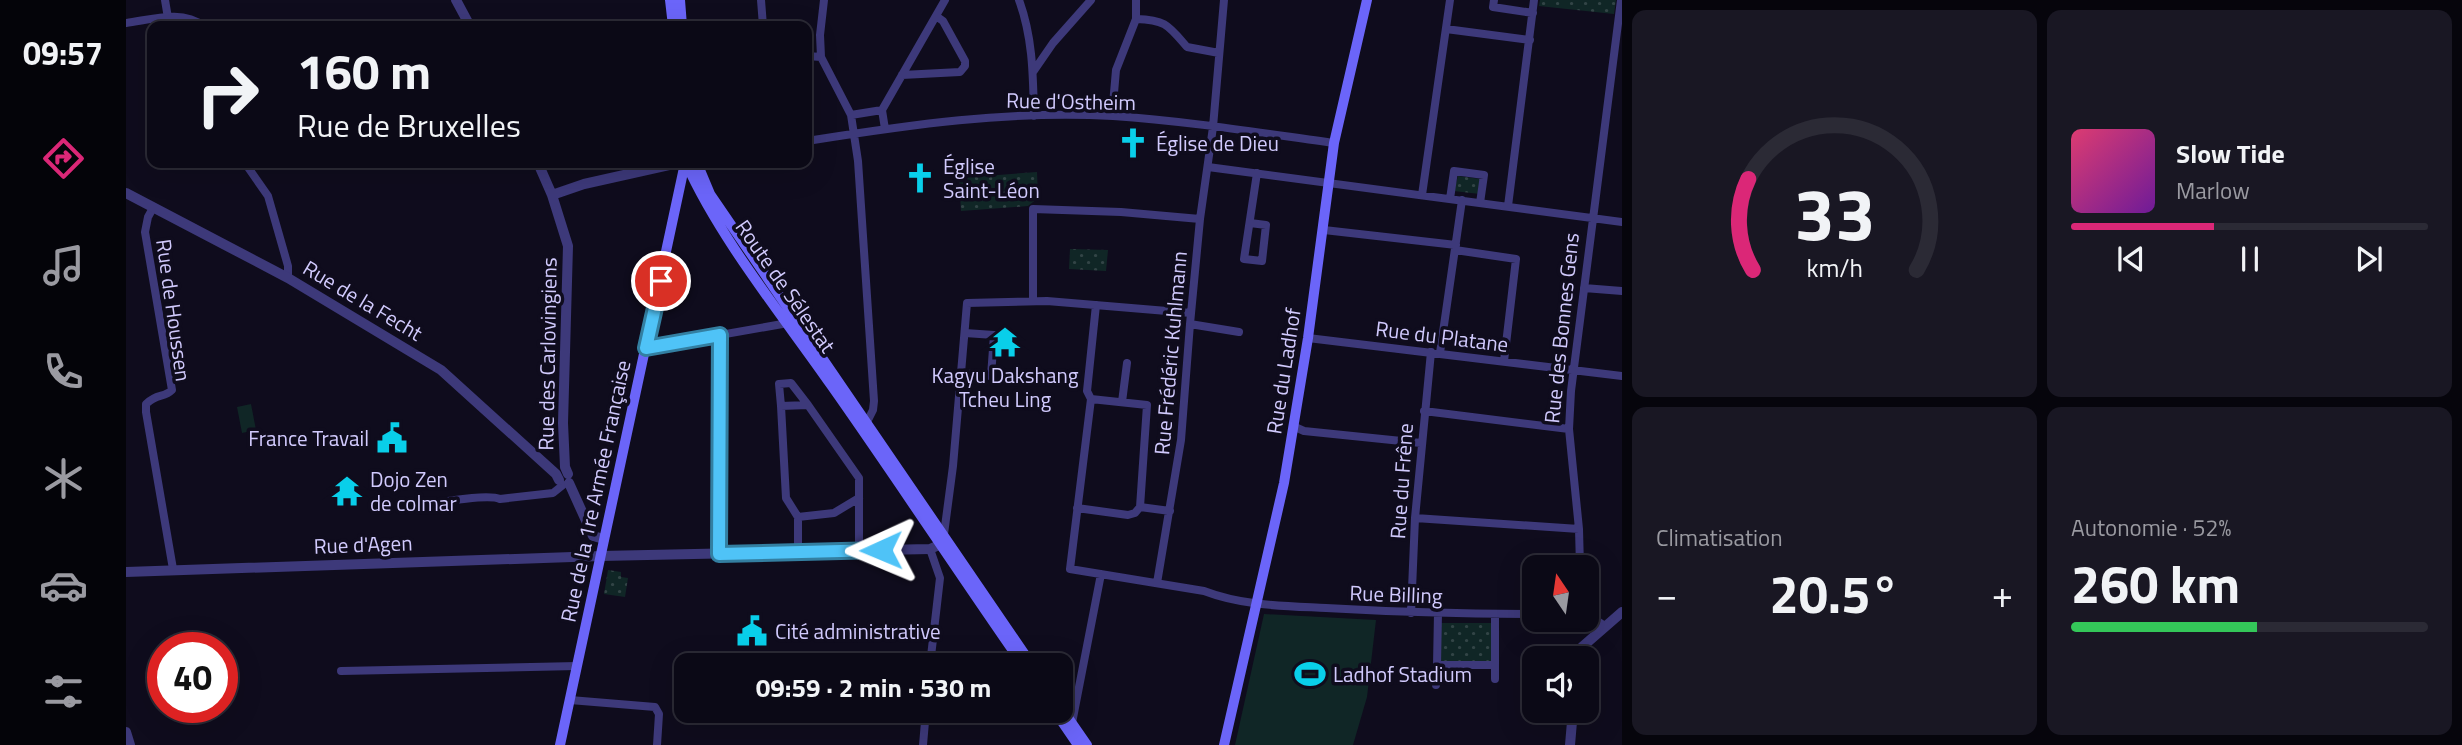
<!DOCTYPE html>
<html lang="fr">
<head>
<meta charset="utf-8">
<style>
  body { margin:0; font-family:"Titillium Web",sans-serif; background:#191723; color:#f1f3f6; height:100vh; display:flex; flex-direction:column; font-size:26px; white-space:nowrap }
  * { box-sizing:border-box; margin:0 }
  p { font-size:23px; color:#9a9aa1 }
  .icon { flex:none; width:38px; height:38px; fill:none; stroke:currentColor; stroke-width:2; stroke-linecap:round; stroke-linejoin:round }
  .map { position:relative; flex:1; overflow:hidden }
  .sheet { display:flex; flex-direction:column; gap:10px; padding:10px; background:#06050c; width:840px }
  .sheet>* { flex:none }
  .banner { position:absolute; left:21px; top:21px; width:665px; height:147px; border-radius:14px; box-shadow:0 7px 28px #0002,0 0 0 2px #2b2a35; background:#0b0916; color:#f1f3f6; overflow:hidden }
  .needle { width:46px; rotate:347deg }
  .tools { position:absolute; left:1396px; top:555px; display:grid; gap:14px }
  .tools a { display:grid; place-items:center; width:77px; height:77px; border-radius:14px; background:#0b0916; box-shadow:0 7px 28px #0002,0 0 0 2px #2b2a35; font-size:35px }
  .speed { position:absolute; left:21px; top:632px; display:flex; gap:14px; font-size:35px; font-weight:700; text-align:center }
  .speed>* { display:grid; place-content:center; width:91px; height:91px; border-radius:50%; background:#0b0916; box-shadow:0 7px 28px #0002,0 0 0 2px #2b2a35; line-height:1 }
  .speed .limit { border:10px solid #d22; background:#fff; color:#111 }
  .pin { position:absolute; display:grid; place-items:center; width:60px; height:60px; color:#fff; margin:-30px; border:4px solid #fff; border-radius:50%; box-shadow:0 2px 7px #0007 }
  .me { position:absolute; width:77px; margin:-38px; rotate:269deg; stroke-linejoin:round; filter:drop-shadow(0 0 5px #0008) }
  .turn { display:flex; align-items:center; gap:24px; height:147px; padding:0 35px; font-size:32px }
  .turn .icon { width:91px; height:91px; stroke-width:2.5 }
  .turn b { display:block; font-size:49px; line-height:60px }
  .big { font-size:52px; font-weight:700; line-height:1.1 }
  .sheet .tile { flex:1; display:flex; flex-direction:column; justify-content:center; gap:10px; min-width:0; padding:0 24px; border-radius:14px; background:#191723 }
  .sheet .dial { align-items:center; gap:0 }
  .dial svg { height:182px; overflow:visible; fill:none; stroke:#2b2a35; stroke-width:7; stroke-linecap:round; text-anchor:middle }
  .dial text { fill:#f1f3f6; stroke:none }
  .song { display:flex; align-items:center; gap:21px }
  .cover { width:84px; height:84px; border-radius:10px; background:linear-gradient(135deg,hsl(340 70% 55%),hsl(280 70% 35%)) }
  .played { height:7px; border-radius:4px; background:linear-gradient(90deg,#db2777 40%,#2b2a35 40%) }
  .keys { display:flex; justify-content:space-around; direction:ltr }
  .heat { display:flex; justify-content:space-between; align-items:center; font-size:38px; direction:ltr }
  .charge { height:10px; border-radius:5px; background:linear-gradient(90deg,#34c759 52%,#2b2a35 0) }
  .sheet .tiles { flex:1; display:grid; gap:10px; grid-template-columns:repeat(2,1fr) }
  .trip { position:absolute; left:548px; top:653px; width:399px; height:70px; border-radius:14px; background:#0b0916; box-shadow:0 7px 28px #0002,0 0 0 2px #2b2a35; font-weight:700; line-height:70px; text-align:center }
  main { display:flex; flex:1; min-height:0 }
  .menu { display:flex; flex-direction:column; width:126px; justify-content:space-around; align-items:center; background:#040409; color:#9a9aa1 }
  .menu .icon { width:49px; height:49px }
  .menu .current { color:#db2777 }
  .menu b { font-size:32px; color:#f1f3f6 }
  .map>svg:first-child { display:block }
  .green { fill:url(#green-dots) }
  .pitch { fill:#102626 }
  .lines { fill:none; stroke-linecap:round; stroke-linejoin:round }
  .minor { stroke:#3d397a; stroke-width:8 }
  .tertiary { stroke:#3d397a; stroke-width:10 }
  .secondary { stroke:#6b65f9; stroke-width:10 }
  .route-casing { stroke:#337fa1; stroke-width:18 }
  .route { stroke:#4fc3f7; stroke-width:12 }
  .labels { text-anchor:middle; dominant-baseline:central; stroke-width:7; stroke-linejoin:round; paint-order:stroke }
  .street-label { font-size:21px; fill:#d1cafd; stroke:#0f0c1d }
  .poi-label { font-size:21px; fill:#d1cafd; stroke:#0f0c1d; text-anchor:start }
</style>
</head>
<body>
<main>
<nav class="menu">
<b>09:57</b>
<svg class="icon current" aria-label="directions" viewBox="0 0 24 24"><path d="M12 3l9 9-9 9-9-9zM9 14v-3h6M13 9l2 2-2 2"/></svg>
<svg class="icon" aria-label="music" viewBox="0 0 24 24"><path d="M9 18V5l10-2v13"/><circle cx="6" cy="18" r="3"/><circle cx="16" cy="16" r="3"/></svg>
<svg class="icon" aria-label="phone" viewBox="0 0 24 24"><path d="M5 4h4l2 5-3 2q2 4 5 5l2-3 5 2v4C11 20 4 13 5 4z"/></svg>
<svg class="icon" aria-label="climate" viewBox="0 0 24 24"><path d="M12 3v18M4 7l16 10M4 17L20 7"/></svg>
<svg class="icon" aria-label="car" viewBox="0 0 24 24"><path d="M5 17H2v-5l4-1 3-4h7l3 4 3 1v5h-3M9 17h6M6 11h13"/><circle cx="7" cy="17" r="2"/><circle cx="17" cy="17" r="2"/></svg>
<svg class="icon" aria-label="filters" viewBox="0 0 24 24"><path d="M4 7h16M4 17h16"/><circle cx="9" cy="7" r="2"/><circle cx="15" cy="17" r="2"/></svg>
</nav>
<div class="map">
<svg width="1496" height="745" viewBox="0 0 1496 745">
  <defs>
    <pattern id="green-dots" width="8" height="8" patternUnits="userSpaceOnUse" patternTransform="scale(1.75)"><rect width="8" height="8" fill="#102626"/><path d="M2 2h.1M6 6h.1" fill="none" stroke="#324446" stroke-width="1.8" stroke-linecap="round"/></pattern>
  </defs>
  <rect width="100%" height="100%" fill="#0f0c1d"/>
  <path class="green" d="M1414,0H1490L1488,14L1413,6Z
    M911,172L912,198L902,206L835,211L833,178Z
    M1332,176L1354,179V194L1328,191Z
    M944,249L982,250L980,271L943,269Z
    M482,570L495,572V577L502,578L499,597L478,594Z
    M1315,623H1367L1366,662H1314Z"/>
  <path class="pitch" d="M125,404L130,430L116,433L111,407Z
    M1138,614L1250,620L1241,697L1227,745H1109Z"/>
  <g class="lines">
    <path class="minor" d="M39,0L42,18
      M635,0L637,26
      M698,0L694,35L695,57L725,115L732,161L748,401L747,410L741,422
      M893,0C907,38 907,76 908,116
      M1368,0L1367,7L1407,13
      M1010,19C1040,20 1042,25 1061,47L1093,53
      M0,23C24,20 57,9 77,26
      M1320,29L1404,40
      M681,56L695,57
      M907,72L927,43L965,0
      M776,75L834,72L839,66V61L817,21L810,16
      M725,115L756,110
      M986,116L990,70L1010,19V0
      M759,129L756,110L819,0
      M681,141C782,125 884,110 987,116C1061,121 1135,133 1208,143
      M119,163L142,196L162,266V278
      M1082,167L1496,222
      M1296,195L1324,0
      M1324,199L1328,171L1358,175L1354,203
      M1382,206L1408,0
      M27,208L22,217L19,232L46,390C38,398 31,393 20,404V412L47,569
      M1124,223L1140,225L1136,261L1118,259L1131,173
      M1198,230L1330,245
      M1329,250L1390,259L1378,361
      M1458,288L1496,291
      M907,301V209L995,212L1074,219
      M970,305L961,391L965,399L944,569L1078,591C1117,606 1159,606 1200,608C1270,612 1339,614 1409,614
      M1064,324L1113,332
      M1182,338L1496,376
      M520,348L662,323
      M1314,353L1336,200
      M835,373L865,376L868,335L839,333
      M965,399L1021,405L1014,507
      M996,402L1001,363
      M655,406L653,384L665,383L682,405
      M1298,411L1443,429
      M1169,427L1178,431L1295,443
      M294,505C311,503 361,493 374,499L427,493L437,485
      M951,508L1002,515L1009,513L1014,507L1044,511
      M672,517L708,513L733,498
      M1289,518L1453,529
      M818,534L827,466L841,303L921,301L1065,313
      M672,552V517L660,498L655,406L682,405L733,478V551
      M593,554L594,335
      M1454,567L1453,529L1443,429L1445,391L1495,0
      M1031,583L1055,440L1064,324L1074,219L1087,127L1098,0
      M1285,613L1289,518L1305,352
      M1312,613L1311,665H1369V614
      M1461,614L1479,626
      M804,665L814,578L804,549
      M1369,665V679
      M215,671L451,666
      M1310,685L1311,665
      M444,700L529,707L533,714L531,745
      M946,723L975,574
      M797,745L800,710"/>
    <path class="tertiary" d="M330,0L344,26
      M412,163L426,195L442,246L437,423L439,467L442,474
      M0,193L162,278L315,370L430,474L433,480
      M426,195L458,184L552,163
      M443,483L467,536L478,539
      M0,572L475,556L804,549L813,545
      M1452,658L1456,647L1496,612
      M0,732L4,745
      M1444,745L1447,710"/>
    <path class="secondary" d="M544,0L547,26
      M554,0L556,26
      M560,163C594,239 657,316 705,385C770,477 832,572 897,665
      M571,163L584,194L906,665
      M934,706L961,745
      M928,710L952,745
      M434,745L559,163
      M1098,745L1158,483L1182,338L1208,143L1241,0"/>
  </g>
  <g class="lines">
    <g class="route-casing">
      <path id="route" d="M535,281L520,348L594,335L593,554L755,550"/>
    </g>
    <use href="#route" class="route"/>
  </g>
  <defs>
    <g id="church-bare" transform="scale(2.415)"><path d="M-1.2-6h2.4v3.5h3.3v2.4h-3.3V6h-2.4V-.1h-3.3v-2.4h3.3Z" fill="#09cfea" stroke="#0f0c1d" stroke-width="2.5" paint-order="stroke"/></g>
    <g id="temple-bare" transform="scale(2.415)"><path d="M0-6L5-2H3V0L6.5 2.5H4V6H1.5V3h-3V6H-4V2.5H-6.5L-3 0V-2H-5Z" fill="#09cfea" stroke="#0f0c1d" stroke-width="2.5" paint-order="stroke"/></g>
    <g id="civic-bare" transform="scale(2.415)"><path d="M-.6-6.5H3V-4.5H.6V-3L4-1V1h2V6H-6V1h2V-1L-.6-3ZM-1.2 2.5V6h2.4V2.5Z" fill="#09cfea" stroke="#0f0c1d" stroke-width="2.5" paint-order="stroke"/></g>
    <g id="stadium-bare" transform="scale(2.415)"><path d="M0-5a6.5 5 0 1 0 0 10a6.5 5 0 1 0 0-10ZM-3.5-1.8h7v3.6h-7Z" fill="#09cfea" stroke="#0f0c1d" stroke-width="2.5" paint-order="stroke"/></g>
  </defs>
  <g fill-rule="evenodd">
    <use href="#church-bare" x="1007" y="143"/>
    <use href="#church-bare" x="794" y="178"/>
    <use href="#temple-bare" x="879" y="342"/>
    <use href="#civic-bare" x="266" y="438"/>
    <use href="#temple-bare" x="221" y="491"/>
    <use href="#civic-bare" x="626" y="631"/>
    <use href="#stadium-bare" x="1184" y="674"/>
  </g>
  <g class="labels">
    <g class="street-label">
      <text transform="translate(945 101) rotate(1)">Rue d'Ostheim</text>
      <text transform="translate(660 286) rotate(55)">Route de Sélestat</text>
      <text transform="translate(237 300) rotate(31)">Rue de la Fecht</text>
      <text transform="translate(48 310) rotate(82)">Rue de Houssen</text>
      <text transform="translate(1435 328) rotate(-84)">Rue des Bonnes Gens</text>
      <text transform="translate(1316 336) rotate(7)">Rue du Platane</text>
      <text transform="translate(1044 353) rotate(-85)">Rue Frédéric Kuhlmann</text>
      <text transform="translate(421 354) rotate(-89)">Rue des Carlovingiens</text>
      <text transform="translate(1157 371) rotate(-81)">Rue du Ladhof</text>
      <text transform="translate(1275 481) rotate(-86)">Rue du Frêne</text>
      <text transform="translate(469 491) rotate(-78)">Rue de la 1re Armée Française</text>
      <text transform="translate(237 544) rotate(-2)">Rue d'Agen</text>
      <text transform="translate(1270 594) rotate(2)">Rue Billing</text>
    </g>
    <g class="poi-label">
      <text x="1030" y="143">Église de Dieu</text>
      <text x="817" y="166">Église<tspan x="817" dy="24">Saint-Léon</tspan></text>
      <text x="879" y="375" text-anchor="middle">Kagyu Dakshang<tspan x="879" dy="24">Tcheu Ling</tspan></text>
      <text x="243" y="438" text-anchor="end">France Travail</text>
      <text x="244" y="479">Dojo Zen<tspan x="244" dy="24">de colmar</tspan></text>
      <text x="649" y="631">Cité administrative</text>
      <text x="1207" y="674">Ladhof Stadium</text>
    </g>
  </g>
</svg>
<div class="tools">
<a><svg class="needle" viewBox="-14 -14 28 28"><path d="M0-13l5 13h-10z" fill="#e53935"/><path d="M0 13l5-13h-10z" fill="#9a9aa1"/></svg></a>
<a><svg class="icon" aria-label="sound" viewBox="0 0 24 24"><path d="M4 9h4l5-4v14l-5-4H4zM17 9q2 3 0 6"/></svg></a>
</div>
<div class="speed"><div class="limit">40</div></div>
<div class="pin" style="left:535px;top:281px;background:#d93025"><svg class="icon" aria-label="arrive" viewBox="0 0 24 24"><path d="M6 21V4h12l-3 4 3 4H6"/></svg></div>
<svg class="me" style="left:755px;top:550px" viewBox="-20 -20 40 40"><path d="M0-17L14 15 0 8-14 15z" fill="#4fc3f7" stroke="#fff" stroke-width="4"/></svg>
<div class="trip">09:59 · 2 min · 530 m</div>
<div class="banner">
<div class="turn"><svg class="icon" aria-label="right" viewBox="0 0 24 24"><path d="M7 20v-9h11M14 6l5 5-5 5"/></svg><div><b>160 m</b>Rue de Bruxelles</div></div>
</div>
</div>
<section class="sheet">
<div class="tiles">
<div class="tile dial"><svg viewBox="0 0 100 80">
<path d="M14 69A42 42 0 1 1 86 69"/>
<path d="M14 69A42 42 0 0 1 12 29" stroke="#db2777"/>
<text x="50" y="56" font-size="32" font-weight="700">33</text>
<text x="50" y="72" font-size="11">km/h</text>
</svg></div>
<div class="tile">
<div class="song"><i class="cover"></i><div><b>Slow Tide</b><p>Marlow</p></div></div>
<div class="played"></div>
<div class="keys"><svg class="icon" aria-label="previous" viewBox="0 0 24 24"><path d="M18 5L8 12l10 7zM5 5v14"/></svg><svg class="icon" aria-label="pause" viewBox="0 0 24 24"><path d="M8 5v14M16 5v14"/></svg><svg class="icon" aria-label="next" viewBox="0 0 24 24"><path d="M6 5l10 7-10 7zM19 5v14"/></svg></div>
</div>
<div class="tile"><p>Climatisation</p>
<div class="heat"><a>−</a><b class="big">20.5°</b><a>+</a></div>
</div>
<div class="tile"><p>Autonomie · 52%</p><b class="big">260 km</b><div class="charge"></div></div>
</div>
</section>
</main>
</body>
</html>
